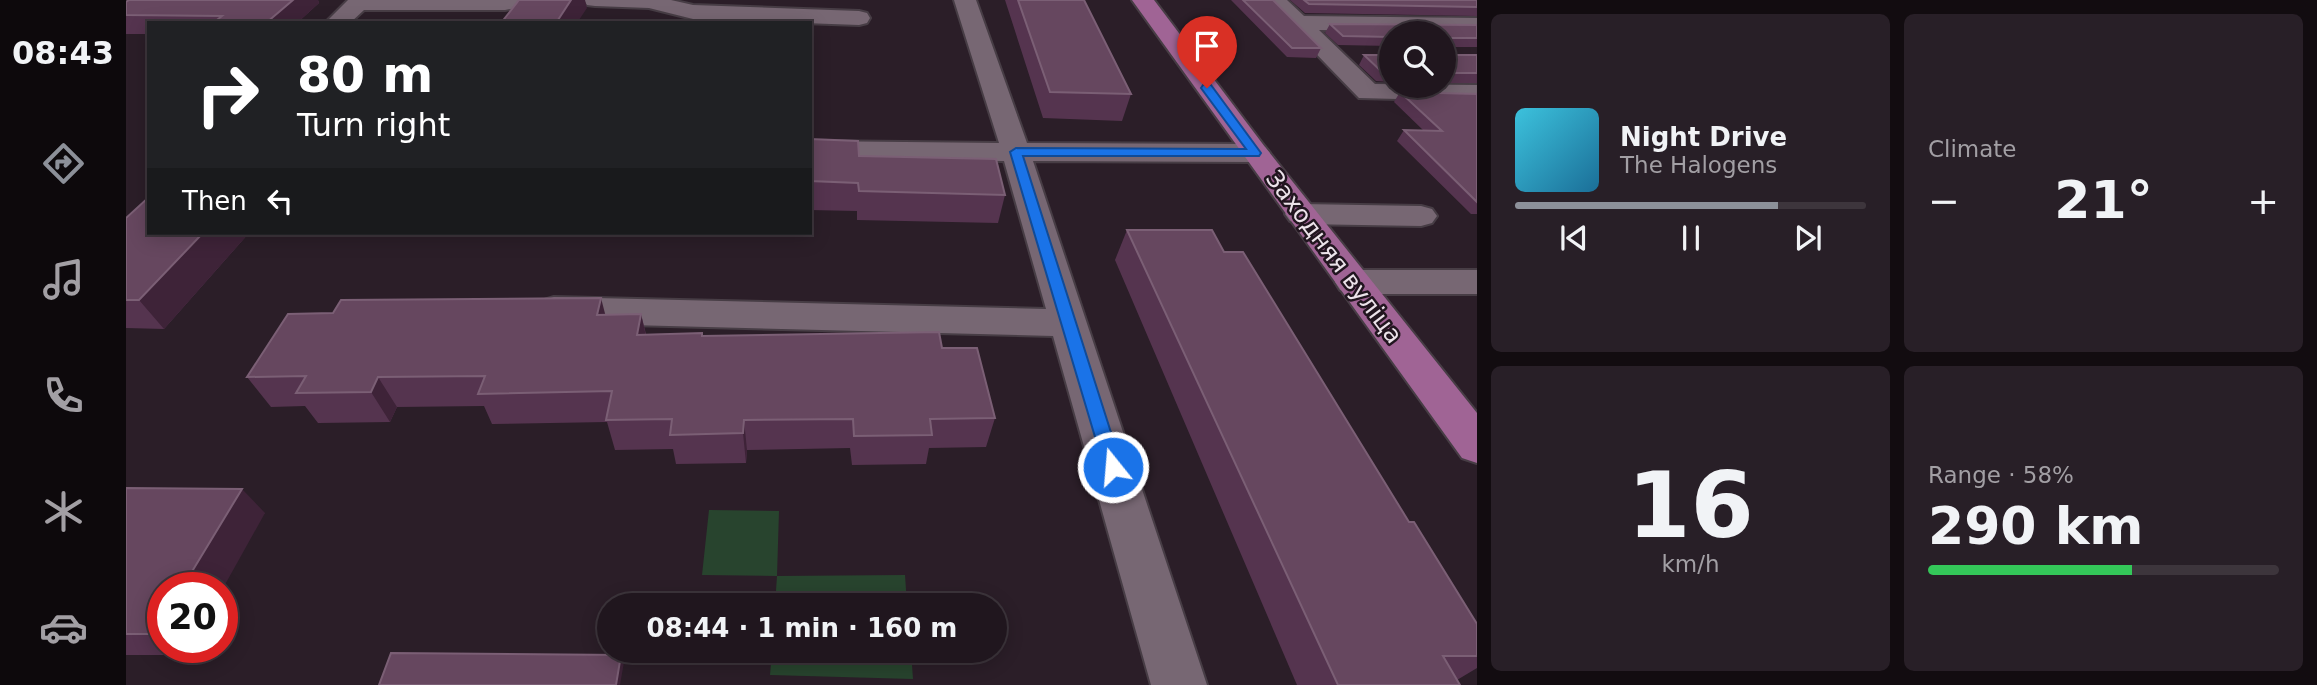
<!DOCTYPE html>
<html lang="en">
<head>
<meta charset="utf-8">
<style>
  body { margin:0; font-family:"DejaVu Sans",sans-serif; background:#281f27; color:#f1f3f6; height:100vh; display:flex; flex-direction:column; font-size:26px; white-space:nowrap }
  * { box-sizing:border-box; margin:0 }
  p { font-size:23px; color:#a29fa4 }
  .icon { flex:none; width:38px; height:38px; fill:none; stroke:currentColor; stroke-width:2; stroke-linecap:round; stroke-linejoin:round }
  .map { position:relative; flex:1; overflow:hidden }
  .panel { display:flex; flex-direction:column; gap:14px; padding:14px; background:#120c10; width:840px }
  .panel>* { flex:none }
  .guide { position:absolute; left:21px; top:21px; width:665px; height:214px; border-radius:0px; box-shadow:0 4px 18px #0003,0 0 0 2px #3d353c; background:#202124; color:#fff; overflow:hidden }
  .tools { position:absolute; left:1253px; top:21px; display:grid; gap:14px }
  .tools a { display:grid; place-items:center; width:77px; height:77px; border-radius:50%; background:#20161e; box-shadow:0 4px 18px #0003,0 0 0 2px #3d353c; font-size:35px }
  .speed { position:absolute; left:21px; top:572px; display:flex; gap:14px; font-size:35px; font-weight:700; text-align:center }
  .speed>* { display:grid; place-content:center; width:91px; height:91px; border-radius:50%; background:#20161e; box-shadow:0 4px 18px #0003,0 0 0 2px #3d353c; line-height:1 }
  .speed .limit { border:10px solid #d22; background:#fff; color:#111 }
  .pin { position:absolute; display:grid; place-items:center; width:60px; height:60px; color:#fff; margin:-72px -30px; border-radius:50% 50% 50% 0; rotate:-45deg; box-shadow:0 0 7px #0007 }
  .pin .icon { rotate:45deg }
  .me { position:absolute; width:77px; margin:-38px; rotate:343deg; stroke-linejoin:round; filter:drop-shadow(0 0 5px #0008) }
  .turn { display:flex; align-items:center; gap:24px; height:147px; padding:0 35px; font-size:32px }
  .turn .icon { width:91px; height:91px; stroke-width:2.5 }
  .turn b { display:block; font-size:49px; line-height:60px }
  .then { display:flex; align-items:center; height:66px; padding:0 35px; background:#0003; gap:14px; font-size:26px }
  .big { font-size:52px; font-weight:800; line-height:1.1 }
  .panel .widget { flex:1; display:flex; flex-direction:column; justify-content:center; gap:10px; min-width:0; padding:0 24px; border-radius:10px; background:#281f27 }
  .panel .dial { align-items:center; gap:0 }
  .dial b { font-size:91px; line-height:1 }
  .song { display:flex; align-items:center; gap:21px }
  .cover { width:84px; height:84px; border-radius:10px; background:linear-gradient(135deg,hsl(190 70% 55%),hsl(200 70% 35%)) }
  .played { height:7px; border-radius:4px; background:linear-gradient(90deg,#8c9099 75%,#3d353c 75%) }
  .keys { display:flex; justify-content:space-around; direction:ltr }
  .heat { display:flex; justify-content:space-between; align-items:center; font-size:38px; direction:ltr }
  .charge { height:10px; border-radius:5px; background:linear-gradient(90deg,#34c759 58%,#3d353c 0) }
  .panel .tiles { flex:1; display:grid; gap:14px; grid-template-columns:repeat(2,1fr) }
  .trip { position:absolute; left:471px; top:593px; width:410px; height:70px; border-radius:35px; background:#20161e; box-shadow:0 4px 18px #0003,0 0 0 2px #3d353c; font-weight:800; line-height:70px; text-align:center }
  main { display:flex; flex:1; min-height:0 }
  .menu { display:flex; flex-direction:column; width:126px; justify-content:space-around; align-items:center; background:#0d090c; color:#a29fa4 }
  .menu .icon { width:49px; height:49px }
  .menu .on { color:#8c9099 }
  .menu b { font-size:32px; color:#f1f3f6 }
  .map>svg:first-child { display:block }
  .green { fill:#28442e }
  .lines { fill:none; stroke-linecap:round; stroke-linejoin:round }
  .minor-casing { stroke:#473d45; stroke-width:4 }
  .major-casing { stroke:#473d45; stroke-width:4 }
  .minor { fill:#776773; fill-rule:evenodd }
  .major { fill:#a06495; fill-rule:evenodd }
  .wall { fill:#55344f }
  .shaded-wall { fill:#3e2338 }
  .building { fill:#66475f; stroke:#7b5f75; stroke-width:2 }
  .route { fill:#1a73e8; stroke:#114b97; stroke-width:2 }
  .labels { text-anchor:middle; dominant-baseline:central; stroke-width:5; stroke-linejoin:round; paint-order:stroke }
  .street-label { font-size:24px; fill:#ece3ea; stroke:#21151f }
</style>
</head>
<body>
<main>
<nav class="menu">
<b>08:43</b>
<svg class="icon on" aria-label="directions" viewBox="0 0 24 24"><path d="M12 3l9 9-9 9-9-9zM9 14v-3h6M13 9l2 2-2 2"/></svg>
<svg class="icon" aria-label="music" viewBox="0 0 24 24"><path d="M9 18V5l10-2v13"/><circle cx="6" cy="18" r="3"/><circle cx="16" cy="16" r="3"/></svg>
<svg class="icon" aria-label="phone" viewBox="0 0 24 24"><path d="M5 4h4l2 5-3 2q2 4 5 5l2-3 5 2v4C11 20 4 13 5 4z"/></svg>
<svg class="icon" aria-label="climate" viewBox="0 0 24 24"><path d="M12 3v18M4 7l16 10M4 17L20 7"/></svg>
<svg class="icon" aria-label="car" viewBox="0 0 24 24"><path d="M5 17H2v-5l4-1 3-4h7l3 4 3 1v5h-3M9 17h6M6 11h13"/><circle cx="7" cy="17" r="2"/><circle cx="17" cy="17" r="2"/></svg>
</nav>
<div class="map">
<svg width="1351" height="685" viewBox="0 0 1351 685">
  <rect width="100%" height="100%" fill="#2b1e28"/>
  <path class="green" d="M583,510L653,511L651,576L779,575L781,605H649L651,576L576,575Z
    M646,651H785L787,679L644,675Z"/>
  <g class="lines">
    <g class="minor-casing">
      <path id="minor" d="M222,0H407L404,5L379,10H238L224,23H199Z
        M458,0H545L567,5L733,11L741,13L744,18L741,23L733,25L567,19L523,8L469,6L461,5Z
        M828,0H850L901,143L1129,144L1139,147L1144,153L1139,159L1129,162L907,161L1081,685H1025L927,336L428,323L415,319L410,310L415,301L428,297L920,309L878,161L684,159V141L873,143Z
        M1138,0H1161L1178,16L1351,18V32L1193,30L1249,84L1351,85V101L1233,98Z
        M1175,204L1295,206L1306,209L1311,216L1306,223L1295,226L1175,224L1164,221L1159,214L1164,207Z
        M1227,270H1351V294H1227L1214,290L1209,282L1214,274Z"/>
    </g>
    <g class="major-casing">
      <path id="major" d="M1006,0H1028L1139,147L1351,413V463L1336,458Z"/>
    </g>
    <use href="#minor" class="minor"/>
    <use href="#major" class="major"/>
  </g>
  <path class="wall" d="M3,0H192L193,3L171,23H23V34H0V2Z
    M879,0H958L1005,94L996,121L917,118Z
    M1105,0H1147L1195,48L1190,58L1161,57Z
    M1164,0H1351V16L1179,13Z
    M1204,24L1351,25V47H1322V55H1351V83H1318V33H1265V46L1212,45L1199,33Z
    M1238,55H1265V82L1250,81L1233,65Z
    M1274,92L1351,94V214H1345L1271,141L1278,130L1298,131L1268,102Z
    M684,139L733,156L879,195L872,223L731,220V211L684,210Z
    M0,218L23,233H123L38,329L0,328Z
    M1001,230L1098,252L1283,522L1351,624V668L1331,680L1334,685H1171L989,260Z
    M515,314L520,334L576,333V336L816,348L869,418L860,447L803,448L800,464L726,465L724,448L621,450L620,463L550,464L547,449L489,450L481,422L366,424L358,406L271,407L264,422L192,423L179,406L145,407L121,377L480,315Z
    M0,488L139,513L37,588V648H64L60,655H0Z"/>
  <path class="shaded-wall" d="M167,0H192L193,3L171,23H140Z
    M445,0H459L461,8L451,23H430Z
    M77,233H123L38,329L13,300Z
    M475,298L483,329L471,315Z
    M515,314L522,345L511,335Z
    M252,377L271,407L264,422L245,392Z
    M618,420L621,450L620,463L617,433Z
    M116,489L139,513L96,590V588H56Z
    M37,620V639L29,634Z
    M49,648H64L60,655Z
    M495,655L498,662L494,685H490Z"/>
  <path class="building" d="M3,0H167L140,23H87L96,16L0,15V2Z
    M393,0H445L430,23H375Z
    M892,0H958L1005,94L924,92Z
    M1117,0H1147L1195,48H1166Z
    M1178,0H1351V7L1183,4Z
    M1204,24L1351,25V38H1322V55H1351V73H1318V33H1265V37L1217,36Z
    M1238,55H1265V72H1256Z
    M1274,92L1351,94V202L1278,130L1316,131Z
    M684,139L732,141L733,156L870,159L879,195L733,191L732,183L684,181Z
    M23,197V233H77L13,300H0V218Z
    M1001,230H1086L1098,252H1117L1283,522H1288L1351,624V656H1317L1334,685H1212Z
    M475,298L471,315L515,314L511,335L576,333V336L813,332L816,348H851L869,418L804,419L806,435L728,436L727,419L618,420L617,433L544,435L546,419L480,420L486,391L352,394L359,376L252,377L245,392L170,393L180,376L121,377L162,314L207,313L215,300Z
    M0,488L116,489L56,588H37V620L29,634H0Z
    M265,653L495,655L490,685H253Z"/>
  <path class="route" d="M1077,85H1085L1135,153L1133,156H897L996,467L993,472L987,474L980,472L978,467L884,152L890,148L1120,149L1075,88Z"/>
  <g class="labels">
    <g class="street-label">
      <text transform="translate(1208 257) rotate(53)">Заходняя вуліца</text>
    </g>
  </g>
</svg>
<div class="tools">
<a><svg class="icon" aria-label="search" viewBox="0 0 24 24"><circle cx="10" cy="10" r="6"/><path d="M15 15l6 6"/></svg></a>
</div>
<div class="speed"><div class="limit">20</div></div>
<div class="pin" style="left:1081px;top:88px;background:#d93025"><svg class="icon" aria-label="arrive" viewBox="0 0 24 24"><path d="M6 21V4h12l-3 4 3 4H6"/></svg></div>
<svg class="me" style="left:987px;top:467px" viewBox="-20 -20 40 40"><circle r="17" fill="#1a73e8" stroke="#fff" stroke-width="3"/><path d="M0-11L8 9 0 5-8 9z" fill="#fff"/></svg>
<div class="trip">08:44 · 1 min · 160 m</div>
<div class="guide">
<div class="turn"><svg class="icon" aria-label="right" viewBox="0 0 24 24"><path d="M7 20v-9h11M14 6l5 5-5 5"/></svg><div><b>80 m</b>Turn right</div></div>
<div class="then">Then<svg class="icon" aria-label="left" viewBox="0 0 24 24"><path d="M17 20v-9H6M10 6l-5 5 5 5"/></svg></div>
</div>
</div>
<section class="panel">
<div class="tiles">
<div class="widget">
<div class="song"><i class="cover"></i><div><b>Night Drive</b><p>The Halogens</p></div></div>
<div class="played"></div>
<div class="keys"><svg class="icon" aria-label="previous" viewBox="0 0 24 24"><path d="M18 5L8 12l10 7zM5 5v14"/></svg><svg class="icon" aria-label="pause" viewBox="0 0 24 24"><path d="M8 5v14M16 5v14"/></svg><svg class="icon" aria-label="next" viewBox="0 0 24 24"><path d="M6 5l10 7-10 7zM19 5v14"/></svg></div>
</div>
<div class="widget"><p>Climate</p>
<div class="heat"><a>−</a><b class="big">21°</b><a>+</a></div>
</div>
<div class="widget dial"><b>16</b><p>km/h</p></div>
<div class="widget"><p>Range · 58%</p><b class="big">290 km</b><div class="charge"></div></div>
</div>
</section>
</main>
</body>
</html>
